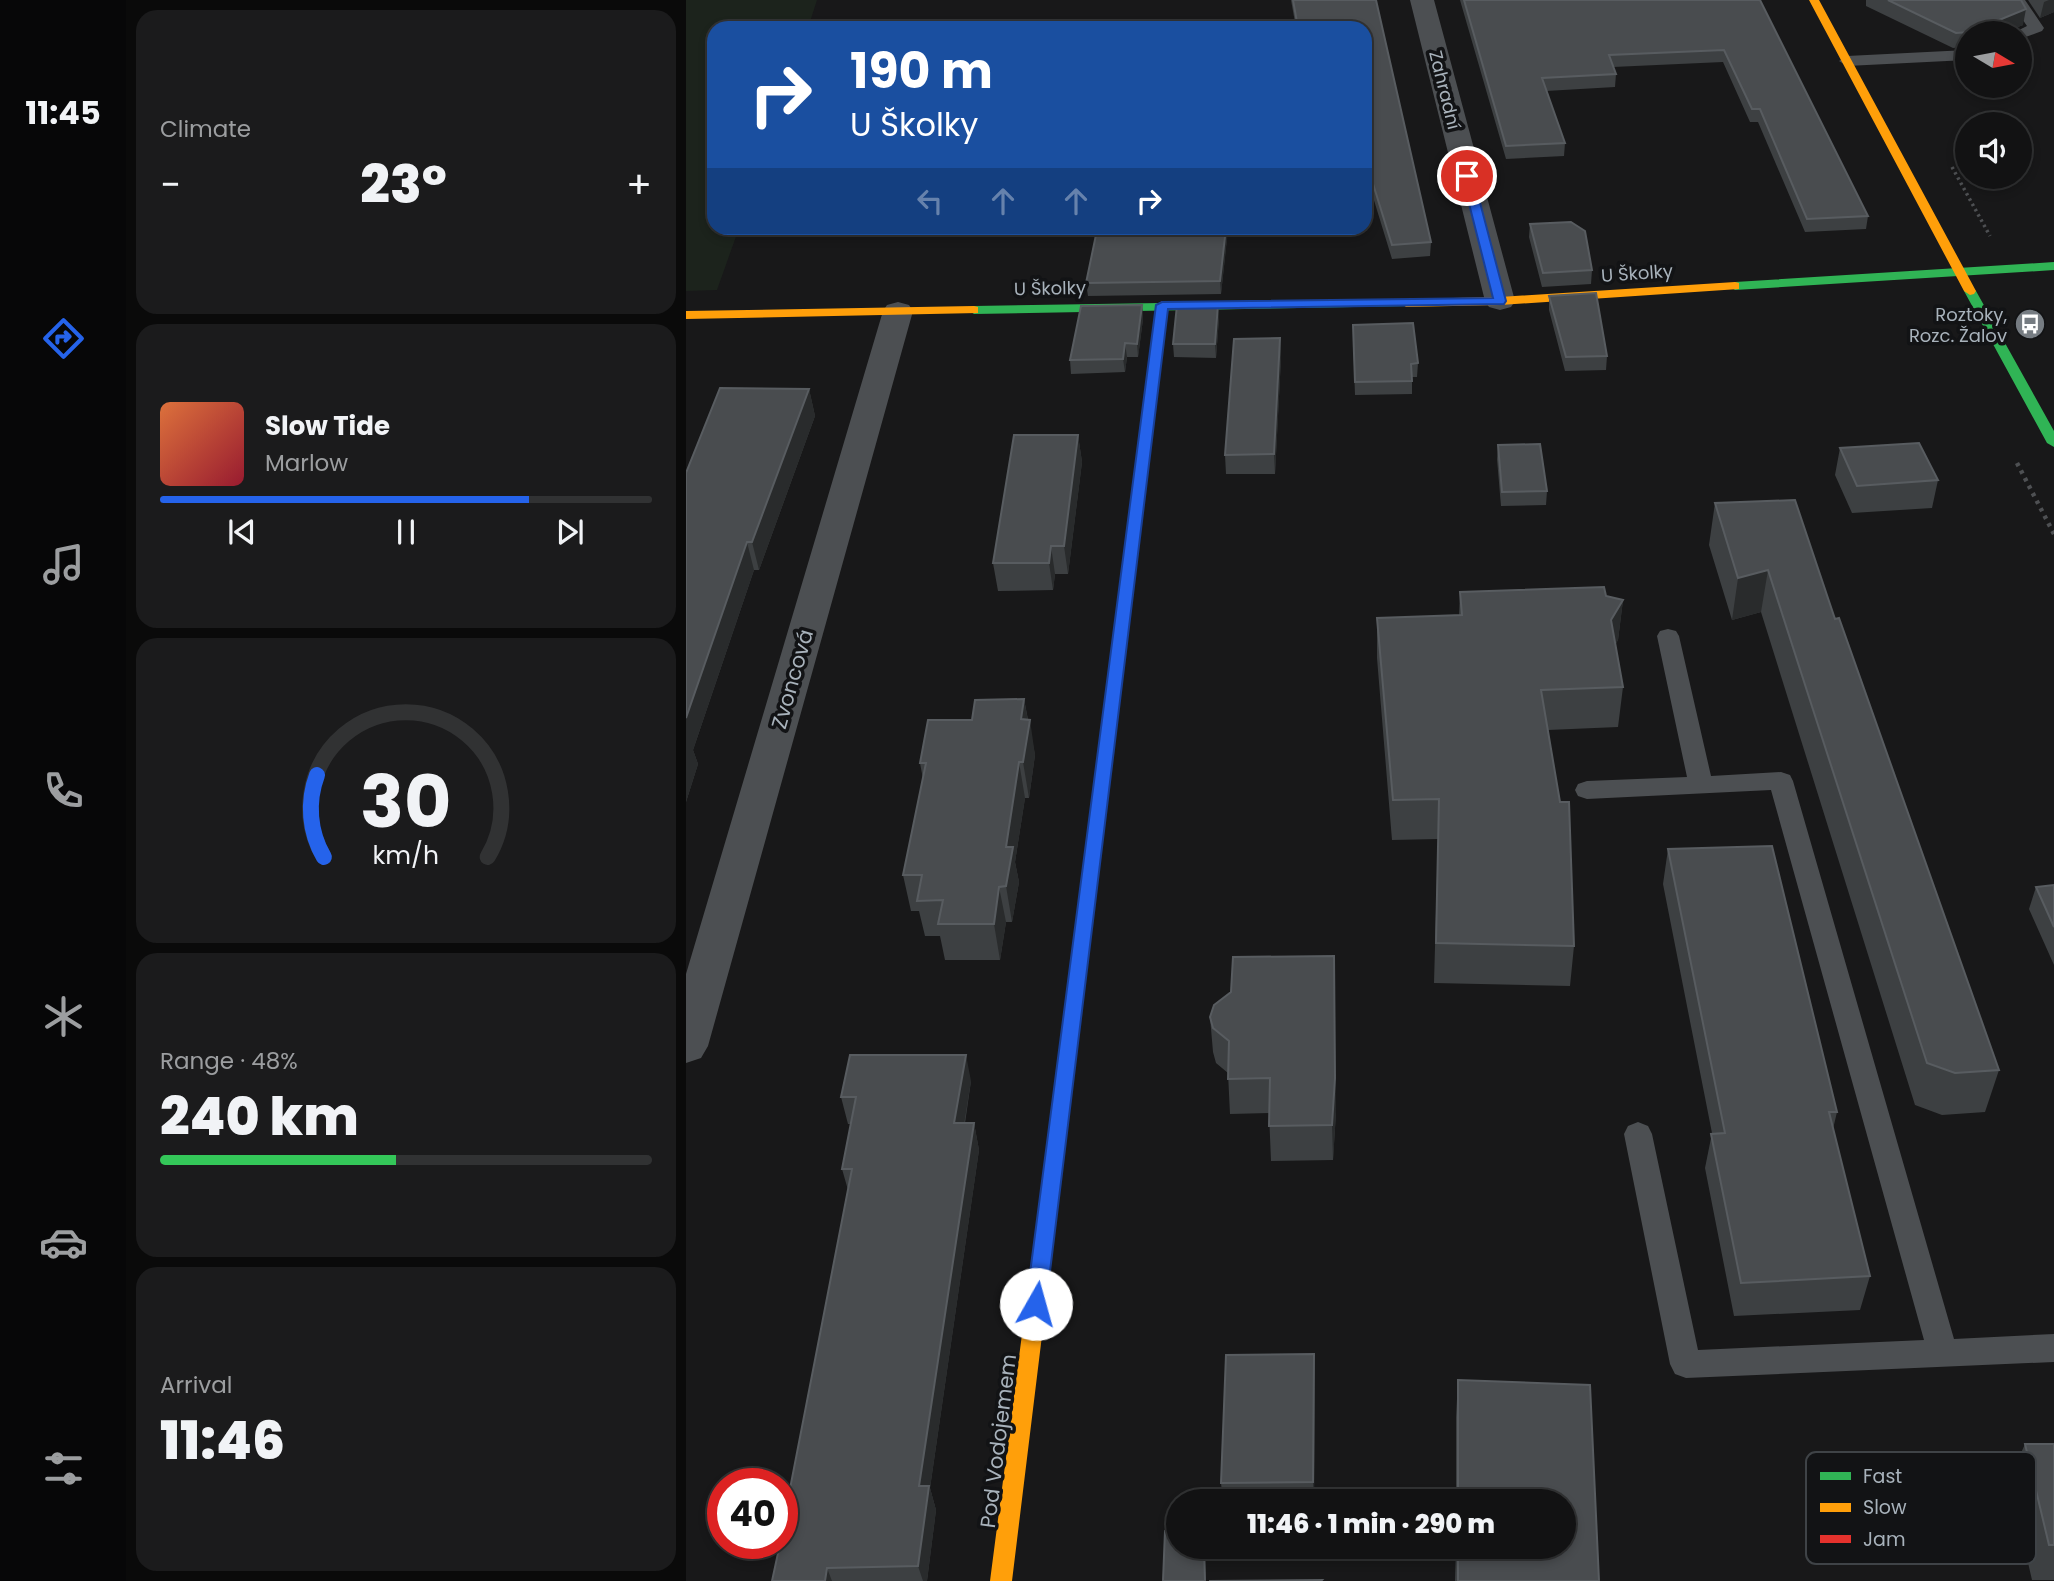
<!DOCTYPE html>
<html lang="en">
<head>
<meta charset="utf-8">
<style>
  body { margin:0; font-family:Poppins,sans-serif; background:#1b1b1c; color:#f1f3f6; height:100vh; display:flex; flex-direction:column; font-size:26px; white-space:nowrap }
  * { box-sizing:border-box; margin:0 }
  p { font-size:23px; color:#9c9ea0 }
  .icon { flex:none; width:38px; height:38px; fill:none; stroke:currentColor; stroke-width:2; stroke-linecap:round; stroke-linejoin:round }
  .map { position:relative; flex:1; overflow:hidden }
  .details { display:flex; flex-direction:column; gap:10px; padding:10px; background:#0a0a0a; width:560px }
  .details>* { flex:none }
  .hud { position:absolute; left:21px; top:21px; width:665px; height:214px; border-radius:21px; box-shadow:0 4px 10px #0003,0 0 0 2px #313233; background:#1a4fa0; color:#fff; overflow:hidden }
  .needle { width:46px; rotate:100deg }
  .fabs { position:absolute; left:1269px; top:21px; display:grid; gap:14px }
  .fabs a { display:grid; place-items:center; width:77px; height:77px; border-radius:50%; background:#121213; box-shadow:0 4px 10px #0003,0 0 0 2px #313233; font-size:35px }
  .speed { position:absolute; left:21px; top:1468px; display:flex; gap:14px; font-size:35px; font-weight:700; text-align:center }
  .speed>* { display:grid; place-content:center; width:91px; height:91px; border-radius:50%; background:#121213; box-shadow:0 4px 10px #0003,0 0 0 2px #313233; line-height:1 }
  .speed .limit { border:10px solid #d22; background:#fff; color:#111 }
  .pin { position:absolute; display:grid; place-items:center; width:60px; height:60px; color:#fff; margin:-30px; border:4px solid #fff; border-radius:50%; box-shadow:0 2px 7px #0007 }
  .me { position:absolute; width:77px; margin:-38px; rotate:7deg; stroke-linejoin:round; filter:drop-shadow(0 0 5px #0008) }
  .turn { display:flex; align-items:center; gap:24px; height:147px; padding:0 28px; font-size:32px }
  .turn .icon { width:91px; height:91px; stroke-width:2.5 }
  .turn b { display:block; font-size:49px; line-height:60px }
  .lanes { display:flex; align-items:center; height:66px; padding:0 28px; background:#0003; justify-content:center; gap:35px; direction:ltr }
  .lanes .off { opacity:.35 }
  .big { font-size:52px; font-weight:800; line-height:1.1 }
  .details .tile { flex:1; display:flex; flex-direction:column; justify-content:center; gap:10px; min-width:0; padding:0 24px; border-radius:21px; background:#1b1b1c }
  .details .dial { align-items:center; gap:0 }
  .dial svg { height:182px; overflow:visible; fill:none; stroke:#313233; stroke-width:7; stroke-linecap:round; text-anchor:middle }
  .dial text { fill:#f1f3f6; stroke:none }
  .song { display:flex; align-items:center; gap:21px }
  .cover { width:84px; height:84px; border-radius:10px; background:linear-gradient(135deg,hsl(20 70% 55%),hsl(350 70% 35%)) }
  .played { height:7px; border-radius:4px; background:linear-gradient(90deg,#2563eb 75%,#313233 75%) }
  .keys { display:flex; justify-content:space-around; direction:ltr }
  .heat { display:flex; justify-content:space-between; align-items:center; font-size:38px; direction:ltr }
  .charge { height:10px; border-radius:5px; background:linear-gradient(90deg,#34c759 48%,#313233 0) }
  .trip { position:absolute; left:480px; top:1489px; width:410px; height:70px; border-radius:35px; background:#121213; box-shadow:0 4px 10px #0003,0 0 0 2px #313233; font-weight:800; line-height:70px; text-align:center }
  main { display:flex; flex:1; min-height:0 }
  .dock { display:flex; flex-direction:column; width:126px; justify-content:space-around; align-items:center; background:#070708; color:#9c9ea0 }
  .dock .icon { width:49px; height:49px }
  .dock .current { color:#2563eb }
  .dock b { font-size:32px; color:#f1f3f6 }
  .map>svg:first-child { display:block }
  .green { fill:#1c231c }
  .lines { fill:none; stroke-linecap:round; stroke-linejoin:round }
  .path-far1 { stroke:#4e5053; stroke-width:3.5; stroke-dasharray:2.5 3.5; stroke-linecap:butt }
  .path { stroke:#4e5053; stroke-width:4.5; stroke-dasharray:3.5 5; stroke-linecap:butt }
  .lane { fill:#4c4f52; fill-rule:evenodd }
  .street { fill:#4c4f52; fill-rule:evenodd }
  .fast { fill:#30b455; fill-rule:evenodd }
  .slow { fill:#ff9f0a; fill-rule:evenodd }
  .jam { fill:#e5322d; fill-rule:evenodd }
  .wall { fill:#3d4042 }
  .shaded-wall { fill:#292b2c }
  .building { fill:#494c4f; stroke:#585c60; stroke-width:2 }
  .route { fill:#2563eb; stroke:#184099; stroke-width:2 }
  .labels { text-anchor:middle; dominant-baseline:central; stroke-width:7; stroke-linejoin:round; paint-order:stroke }
  .far-street-label { font-size:18px; fill:#a8b2bb; stroke:#121315 }
  .far-poi-label { font-size:18px; fill:#a8b2bb; stroke:#121315; text-anchor:end }
  .street-label { font-size:21px; fill:#a8b2bb; stroke:#121315 }
  .key { fill:#121315; stroke:#3f4347; stroke-width:2 }
  .key-label { font-size:19px; fill:#a8b2bb }
</style>
</head>
<body>
<main>
<nav class="dock">
<b>11:45</b>
<svg class="icon current" aria-label="directions" viewBox="0 0 24 24"><path d="M12 3l9 9-9 9-9-9zM9 14v-3h6M13 9l2 2-2 2"/></svg>
<svg class="icon" aria-label="music" viewBox="0 0 24 24"><path d="M9 18V5l10-2v13"/><circle cx="6" cy="18" r="3"/><circle cx="16" cy="16" r="3"/></svg>
<svg class="icon" aria-label="phone" viewBox="0 0 24 24"><path d="M5 4h4l2 5-3 2q2 4 5 5l2-3 5 2v4C11 20 4 13 5 4z"/></svg>
<svg class="icon" aria-label="climate" viewBox="0 0 24 24"><path d="M12 3v18M4 7l16 10M4 17L20 7"/></svg>
<svg class="icon" aria-label="car" viewBox="0 0 24 24"><path d="M5 17H2v-5l4-1 3-4h7l3 4 3 1v5h-3M9 17h6M6 11h13"/><circle cx="7" cy="17" r="2"/><circle cx="17" cy="17" r="2"/></svg>
<svg class="icon" aria-label="filters" viewBox="0 0 24 24"><path d="M4 7h16M4 17h16"/><circle cx="9" cy="7" r="2"/><circle cx="15" cy="17" r="2"/></svg>
</nav>
<section class="details">
<div class="tile"><p>Climate</p>
<div class="heat"><a>−</a><b class="big">23°</b><a>+</a></div>
</div>
<div class="tile">
<div class="song"><i class="cover"></i><div><b>Slow Tide</b><p>Marlow</p></div></div>
<div class="played"></div>
<div class="keys"><svg class="icon" aria-label="previous" viewBox="0 0 24 24"><path d="M18 5L8 12l10 7zM5 5v14"/></svg><svg class="icon" aria-label="pause" viewBox="0 0 24 24"><path d="M8 5v14M16 5v14"/></svg><svg class="icon" aria-label="next" viewBox="0 0 24 24"><path d="M6 5l10 7-10 7zM19 5v14"/></svg></div>
</div>
<div class="tile dial"><svg viewBox="0 0 100 80">
<path d="M14 69A42 42 0 1 1 86 69"/>
<path d="M14 69A42 42 0 0 1 11 33" stroke="#2563eb"/>
<text x="50" y="56" font-size="32" font-weight="700">30</text>
<text x="50" y="72" font-size="11">km/h</text>
</svg></div>
<div class="tile"><p>Range · 48%</p><b class="big">240 km</b><div class="charge"></div></div>
<div class="tile"><p>Arrival</p><b class="big">11:46</b></div>
</section>
<div class="map">
<svg width="1368" height="1581" viewBox="0 0 1368 1581">
  <rect width="100%" height="100%" fill="#181819"/>
  <path class="green" d="M0,0H131L122,28H28V228H53L31,290L0,291Z"/>
  <g class="lines">
    <path class="path-far1" d="M1266,167L1304,236"/>
    <path class="path" d="M1331,463L1368,534"/>
    <path class="lane" d="M1323,0H1339L1358,28L1356,31L1334,39V33H1327L1341,26Z
      M1281,50V60L1161,66L1153,61L1161,56Z
      M982,629L990,631L993,636L1025,776L1095,772L1104,775L1107,781L1268,1339L1368,1334V1362L1000,1378L989,1374L984,1364L938,1134L942,1126L952,1122L962,1126L966,1134L1012,1350L1238,1340L1085,790L901,799L892,796L889,790L892,784L901,781L1001,777L971,636L974,631Z"/>
    <path class="street" d="M724,0H748L829,301L825,307L814,310L803,307L799,301Z
      M212,302L223,305L227,311L22,1046L15,1058L0,1063V974L197,311L201,305Z"/>
    <path class="fast" d="M1368,262V270L1049,290L1043,286L1049,282Z
      M1284,287L1290,291L1368,431V447L1361,443L1278,291Z
      M720,299L724,300V306L288,314L282,310L288,306Z
      M434,632L441,637L392,1041L389,1046L383,1048L377,1046L374,1041L427,637Z"/>
    <path class="slow" d="M1123,0H1133L1290,291L1288,294L1284,295L1278,291Z
      M1049,282L1053,283V289L814,305L720,307L714,303L720,299L814,297Z
      M288,306L292,307V313L0,319V311Z
      M383,1034L389,1036L392,1041L326,1581H304L374,1041L377,1036Z"/>
    <path class="jam" d="M476,301L482,305L441,637L434,642L427,637L470,305Z"/>
  </g>
  <path class="wall" d="M605,0H690L745,242L744,256L706,259L679,171V28H610Z
    M774,0H1074L1182,216L1180,229L1119,232L1072,122H1064L1037,62L927,67L930,74L929,87L860,91L879,143L878,156L820,159Z
    M1180,0H1335L1337,25L1316,33H1281V47L1267,48L1180,6Z
    M1342,0H1368V12L1354,18Z
    M844,224L906,270L905,284L856,287L843,237Z
    M426,228H542L535,294L402,296L400,283Z
    M863,296L921,356L920,370L879,371L863,310Z
    M456,305L457,319L452,357H441L439,372L385,374L384,360Z
    M533,318L530,358L488,357L487,344Z
    M594,338L595,358L589,474H540L539,455Z
    M667,338L732,363L731,377H726V394L669,395Z
    M123,389L129,416L73,570H68L7,750L12,764L0,802V473Z
    M392,435L396,462L382,574H369L367,590L312,591L307,563Z
    M812,445L861,491L860,505L815,506L811,459Z
    M1154,448L1252,480L1246,508L1166,513L1149,475Z
    M1029,503L1149,619L1313,1070L1299,1112L1256,1115L1229,1105L1075,612L1046,620L1023,545Z
    M774,592L920,596L937,600L932,640L929,645L937,687L932,727L862,730L888,946L884,986L748,983L752,839L706,840L691,658V618L773,616Z
    M338,699L349,755L343,798H339L329,862L333,882L326,922H320L314,960H259L254,936H239L233,911H225L217,875L237,779L234,763L286,720Z
    M982,849L1151,1112L1147,1129L1184,1276L1174,1310L1048,1316L1019,1168L1026,1133L977,884Z
    M1368,885V965L1343,909L1350,887Z
    M524,1017L650,1112L647,1160L585,1161L583,1113L544,1114L542,1073L530,1063L527,1052Z
    M285,1081L279,1123H288L293,1150L244,1488L250,1510L241,1581H86L162,1190L156,1169L165,1124H162L155,1097Z
    M628,1354L629,1380L628,1502H537L535,1483Z
    M772,1380L904,1385L913,1581H769L770,1547H877V1502H770V1417Z
    M1339,1444H1368V1580H1346L1323,1480Z"/>
  <path class="shaded-wall" d="M1363,0H1368V12L1354,18L1358,2Z
    M1340,9L1337,25L1316,33H1284V32Z
    M540,228H542V231L535,294L534,281Z
    M532,304L533,318L530,358L529,344Z
    M456,305L457,319L452,357L451,344Z
    M594,338L595,358L589,474L588,454Z
    M439,343L441,357L439,372L437,359Z
    M123,389L129,416L73,570L66,542Z
    M392,435L396,462L382,574L378,546Z
    M61,542L68,570L7,750L12,764L0,802V718Z
    M365,546L369,574L367,590L363,563Z
    M1082,570L1075,612L1046,620L1052,578Z
    M937,600L932,640L921,660L925,620Z
    M338,699L343,726L344,720L349,755L343,798L337,762L335,719Z
    M333,762L339,798L329,862L333,882L326,922L320,886V847Z
    M313,887L320,922L314,960L308,924Z
    M648,956L650,1112L647,1160L646,1125Z
    M280,1055L285,1081L274,1150L268,1123Z
    M288,1123L293,1150L244,1488L250,1510L241,1581H237L232,1566L233,1486Z
    M628,1354L629,1380L628,1502L627,1482Z
    M518,1547H519L520,1581H519Z
    M141,1568L146,1581H139Z"/>
  <path class="building" d="M607,0H690L745,242L706,245L679,158V28H612Z
    M778,0H1074L1182,216L1121,219L1074,109H1066L1038,50L923,55L930,74L856,78L879,143L820,146Z
    M1202,0H1335L1340,9L1284,32L1270,33Z
    M885,222L899,231L906,270L857,273L844,224Z
    M426,228H540L534,281L400,283L411,230H426Z
    M910,293L921,356L880,357L863,296Z
    M532,304L529,344H487L491,305Z
    M456,305L451,344L439,343L437,359L384,360L395,306Z
    M727,323L732,363L725,364L726,381L669,382L667,325Z
    M594,338L588,454L539,455L548,339Z
    M34,388L123,389L66,542H61L0,718V473Z
    M328,435H392L378,546H365L363,563H307Z
    M1233,443L1252,480L1171,486L1154,448Z
    M854,444L861,491L816,492L812,445Z
    M1109,500L1149,619L1153,618L1313,1070L1269,1073L1241,1063L1082,570L1052,578L1029,503Z
    M918,587L920,596L937,600L925,620L937,687L855,690L874,802H883L888,946L750,943L753,799L707,800L691,618L776,615L774,592Z
    M338,699L335,719L344,720L337,762H333L320,847H327L320,886L313,887L308,924H252L257,900L231,901L236,875H217L240,763H234L242,720H286L289,700Z
    M1086,846L1151,1112H1143L1184,1276L1055,1283L1025,1134L1039,1133L982,849Z
    M1368,885V927L1350,887Z
    M648,956L649,1078L646,1125L583,1126L584,1078L542,1079L543,1041L527,1028L524,1017L528,1005L545,992L547,957Z
    M164,1055H280L268,1123H288L233,1486H243L232,1566L141,1568L139,1581H86L94,1544H96V1530L166,1169H156L170,1097H155Z
    M628,1354L627,1482L535,1483L540,1355Z
    M772,1380L904,1385L913,1581H772V1547H877V1502H772Z
    M1339,1444H1368V1545H1363Z
    M479,1531H492V1547H518L519,1581H477Z
    M636,1580L635,1581H523Z"/>
  <path class="route" d="M777,173L787,176L820,301L818,304L482,309L360,1304L357,1310L350,1312L343,1310L340,1304L470,305L476,302L807,298L776,176Z"/>
  <defs>
    <g id="bus-disc" transform="scale(1.575)"><circle r="9.5" fill="#767c82" stroke="#121315"/><path d="M-5-6H5V4H4V6H2V4H-2V6H-4V4H-5ZM-3.5-4V0h7V-4ZM-3.5 1.2v1.5H-2V1.2ZM2 1.2v1.5H3.5V1.2Z" fill="#fff"/></g>
  </defs>
  <g fill-rule="evenodd">
    <use href="#bus-disc" x="1344" y="324"/>
  </g>
  <g class="labels">
    <g class="far-street-label">
      <text transform="translate(759 90) rotate(76)">Zahradní</text>
      <text transform="translate(951 273) rotate(-4)">U Školky</text>
      <text transform="translate(364 288) rotate(-1)">U Školky</text>
    </g>
    <g class="far-poi-label">
      <text x="1321" y="314">Roztoky,<tspan x="1321" dy="21">Rozc. Žalov</tspan></text>
    </g>
    <g class="street-label">
      <text transform="translate(106 679) rotate(-74)">Zvoncová</text>
      <text transform="translate(312 1441) rotate(-83)">Pod Vodojemem</text>
    </g>
  </g>
  <rect x="1120" y="1452" width="230" height="112" rx="10" class="key"/>
  <rect x="1134" y="1472" width="31" height="8" fill="#30b455"/>
  <rect x="1134" y="1503" width="31" height="9" fill="#ff9f0a"/>
  <rect x="1134" y="1535" width="31" height="8" fill="#e5322d"/>
  <g class="key-label">
    <text x="1177" y="1483">Fast</text>
    <text x="1177" y="1514">Slow</text>
    <text x="1177" y="1546">Jam</text>
  </g>
</svg>
<div class="fabs">
<a><svg class="needle" viewBox="-14 -14 28 28"><path d="M0-13l5 13h-10z" fill="#e53935"/><path d="M0 13l5-13h-10z" fill="#9c9ea0"/></svg></a>
<a><svg class="icon" aria-label="sound" viewBox="0 0 24 24"><path d="M4 9h4l5-4v14l-5-4H4zM17 9q2 3 0 6"/></svg></a>
</div>
<div class="speed"><div class="limit">40</div></div>
<div class="pin" style="left:781px;top:176px;background:#d93025"><svg class="icon" aria-label="arrive" viewBox="0 0 24 24"><path d="M6 21V4h12l-3 4 3 4H6"/></svg></div>
<svg class="me" style="left:350px;top:1304px" viewBox="-20 -20 40 40"><circle r="19" fill="#fff"/><path d="M0-13L10 11 0 6-10 11z" fill="#2563eb"/></svg>
<div class="trip">11:46 · 1 min · 290 m</div>
<div class="hud">
<div class="turn"><svg class="icon" aria-label="right" viewBox="0 0 24 24"><path d="M7 20v-9h11M14 6l5 5-5 5"/></svg><div><b>190 m</b>U Školky</div></div>
<div class="lanes"><svg class="icon off" aria-label="left" viewBox="0 0 24 24"><path d="M17 20v-9H6M10 6l-5 5 5 5"/></svg><svg class="icon off" aria-label="ahead" viewBox="0 0 24 24"><path d="M12 20V5M6 11l6-6 6 6"/></svg><svg class="icon off" aria-label="ahead" viewBox="0 0 24 24"><path d="M12 20V5M6 11l6-6 6 6"/></svg><svg class="icon" aria-label="right" viewBox="0 0 24 24"><path d="M7 20v-9h11M14 6l5 5-5 5"/></svg></div>
</div>
</div>
</main>
</body>
</html>
